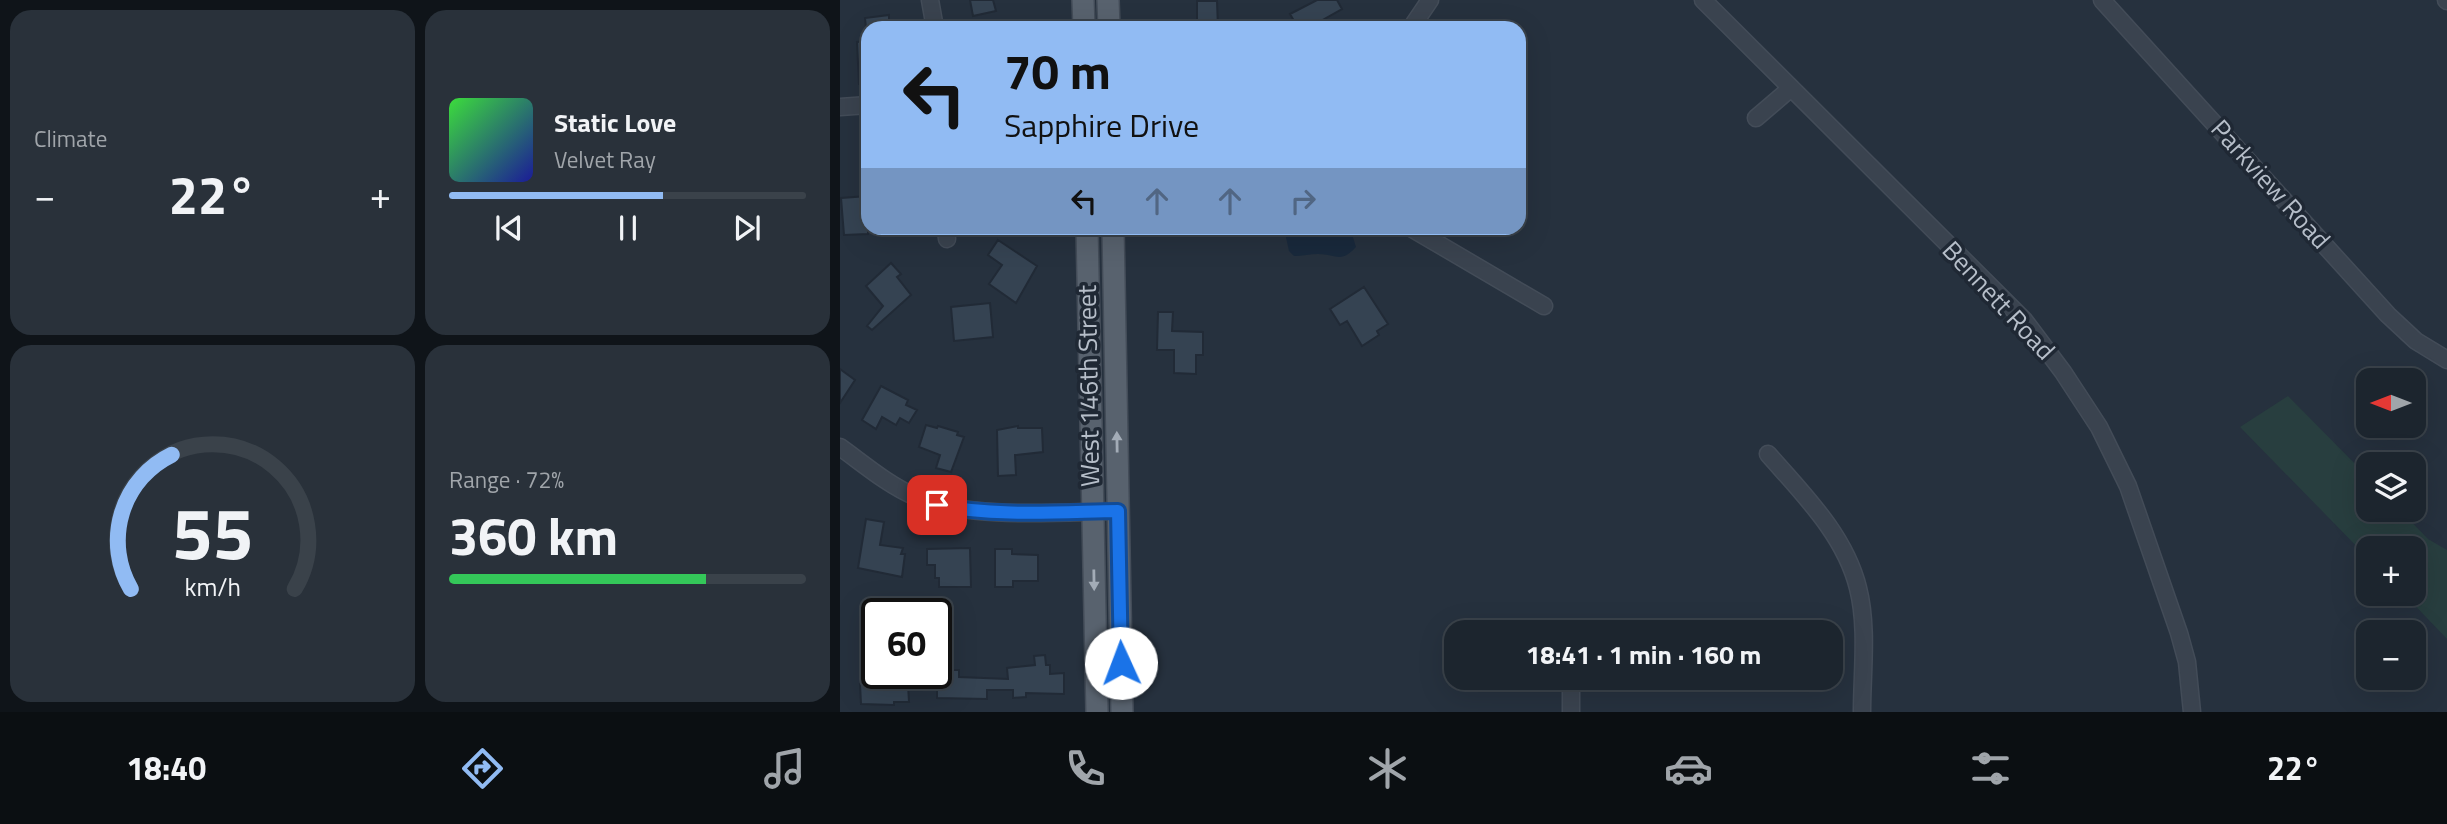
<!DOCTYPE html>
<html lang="en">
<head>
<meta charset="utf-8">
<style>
  body { margin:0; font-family:"Titillium Web",sans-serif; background:#29313a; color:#f1f3f6; height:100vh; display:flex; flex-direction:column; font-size:26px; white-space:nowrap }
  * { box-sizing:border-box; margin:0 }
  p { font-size:23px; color:#a0a5aa }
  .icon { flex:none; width:38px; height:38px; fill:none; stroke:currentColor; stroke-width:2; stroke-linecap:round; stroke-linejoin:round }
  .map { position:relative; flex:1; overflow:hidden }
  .side { display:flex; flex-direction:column; gap:10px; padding:10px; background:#0f1419; width:840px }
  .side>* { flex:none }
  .banner { position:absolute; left:21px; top:21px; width:665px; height:214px; border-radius:21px; box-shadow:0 7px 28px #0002,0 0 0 2px #3a424a; background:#91bbf3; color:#111; overflow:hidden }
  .needle { width:46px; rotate:270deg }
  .tools { position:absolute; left:1516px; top:368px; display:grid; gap:14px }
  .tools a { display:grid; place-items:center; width:70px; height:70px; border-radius:14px; background:#1c252e; box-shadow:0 7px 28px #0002,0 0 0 2px #3a424a; font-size:35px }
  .speed { position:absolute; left:21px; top:598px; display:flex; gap:14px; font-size:35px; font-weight:700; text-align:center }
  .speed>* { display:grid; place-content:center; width:91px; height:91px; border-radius:50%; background:#1c252e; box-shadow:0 7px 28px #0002,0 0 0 2px #3a424a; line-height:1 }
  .speed .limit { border:4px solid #111; border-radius:10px; background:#fff; color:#111 }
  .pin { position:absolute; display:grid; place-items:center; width:60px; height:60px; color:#fff; margin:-30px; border-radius:14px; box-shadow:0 4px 10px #0006 }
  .me { position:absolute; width:77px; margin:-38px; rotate:358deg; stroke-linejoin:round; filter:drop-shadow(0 0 5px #0008) }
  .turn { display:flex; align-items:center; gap:24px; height:147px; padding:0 28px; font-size:32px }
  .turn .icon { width:91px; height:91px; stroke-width:2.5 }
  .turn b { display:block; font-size:49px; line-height:60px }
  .lanes { display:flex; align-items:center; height:66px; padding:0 28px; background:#0003; justify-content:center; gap:35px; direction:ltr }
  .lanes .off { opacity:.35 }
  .big { font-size:52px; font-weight:700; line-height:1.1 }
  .side .widget { flex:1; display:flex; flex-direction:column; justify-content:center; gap:10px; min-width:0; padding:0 24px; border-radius:21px; background:#29313a }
  .side .dial { align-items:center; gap:0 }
  .dial svg { height:182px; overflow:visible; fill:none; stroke:#3a424a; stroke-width:7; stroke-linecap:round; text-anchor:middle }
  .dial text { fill:#f1f3f6; stroke:none }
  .song { display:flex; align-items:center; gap:21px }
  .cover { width:84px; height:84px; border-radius:10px; background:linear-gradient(135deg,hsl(120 70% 55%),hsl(240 70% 35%)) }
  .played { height:7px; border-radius:4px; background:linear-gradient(90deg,#91bbf3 60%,#3a424a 60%) }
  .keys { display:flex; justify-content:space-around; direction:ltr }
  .heat { display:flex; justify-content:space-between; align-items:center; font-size:38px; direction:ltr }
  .charge { height:10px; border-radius:5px; background:linear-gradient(90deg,#34c759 72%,#3a424a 0) }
  .side .tiles { flex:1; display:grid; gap:10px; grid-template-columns:repeat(2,1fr) }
  .trip { position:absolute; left:604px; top:620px; width:399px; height:70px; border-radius:21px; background:#1c252e; box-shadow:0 7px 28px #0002,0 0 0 2px #3a424a; font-weight:700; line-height:70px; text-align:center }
  .tab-bar { display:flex; height:112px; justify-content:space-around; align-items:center; background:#0b0f12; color:#a0a5aa }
  .tab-bar .icon { width:49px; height:49px }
  .tab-bar .on { color:#91bbf3 }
  .tab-bar b { font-size:32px; color:#f1f3f6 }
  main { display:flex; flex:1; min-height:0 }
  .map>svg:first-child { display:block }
  .green { fill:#283e3f }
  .water { fill:#19293c }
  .building { fill:#354352; stroke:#212a36; stroke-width:2 }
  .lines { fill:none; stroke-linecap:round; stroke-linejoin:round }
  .minor-casing { stroke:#434c58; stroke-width:19 }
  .major-casing { stroke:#434c58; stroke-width:24 }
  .minor { stroke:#3a434f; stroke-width:16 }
  .major { stroke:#58626e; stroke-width:21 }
  .oneway { fill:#a3acb7 }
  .route-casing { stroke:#114b97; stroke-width:18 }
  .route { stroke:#1a73e8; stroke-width:12 }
  .labels { text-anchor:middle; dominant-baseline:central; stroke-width:7; stroke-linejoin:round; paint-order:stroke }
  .street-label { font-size:26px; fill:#b6bec9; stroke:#1f2834 }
</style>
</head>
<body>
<main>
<section class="side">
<div class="tiles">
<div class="widget"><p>Climate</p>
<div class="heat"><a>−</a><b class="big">22°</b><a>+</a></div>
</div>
<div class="widget">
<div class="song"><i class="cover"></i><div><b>Static Love</b><p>Velvet Ray</p></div></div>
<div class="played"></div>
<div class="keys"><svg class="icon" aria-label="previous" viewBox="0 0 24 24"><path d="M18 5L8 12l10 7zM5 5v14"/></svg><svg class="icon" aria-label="pause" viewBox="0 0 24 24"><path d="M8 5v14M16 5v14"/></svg><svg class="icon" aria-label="next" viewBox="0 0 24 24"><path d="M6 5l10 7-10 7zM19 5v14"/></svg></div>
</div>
<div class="widget dial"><svg viewBox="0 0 100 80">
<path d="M14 69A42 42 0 1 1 86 69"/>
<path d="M14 69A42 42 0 0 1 32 10" stroke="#91bbf3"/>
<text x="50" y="56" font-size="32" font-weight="700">55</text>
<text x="50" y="72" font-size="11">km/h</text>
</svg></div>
<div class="widget"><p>Range · 72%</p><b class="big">360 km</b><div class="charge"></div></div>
</div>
</section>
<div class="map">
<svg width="1607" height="712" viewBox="0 0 1607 712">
  <rect width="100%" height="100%" fill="#26313e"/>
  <path class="green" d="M1448,396L1528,477V509H1559L1588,539L1607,550V639L1563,593H1573V548H1528V558L1400,427Z"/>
  <path class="water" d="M444,228H510L516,247C500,264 497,254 478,254C471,254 462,256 454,256L449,251Z"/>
  <path class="building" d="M130,0H153L156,11L133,16Z
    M477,0H497L502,9L479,22L483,28H458L450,14Z
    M357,1H377L378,28H357Z
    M49,15V28H26L25,18Z
    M28,41V83L19,84L17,42Z
    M28,196V234L4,235L1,198Z
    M158,240L197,266L176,303L149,284L162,265L148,255Z
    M51,263L61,274L57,277L71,295L32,330L27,326L43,306L26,286Z
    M524,287L548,324L537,331L539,335L522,346L507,321L500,325L490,309Z
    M150,303L153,337L114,341L111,307Z
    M318,312H333L332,331L363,332V355H356V374L334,373V350H317Z
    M0,369L15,380L0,403Z
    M41,386L68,400L66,405L77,410L69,423L60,418L56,425L42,417L36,429L22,420Z
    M86,425L97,428L98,426L118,432L117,435L124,437L111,472L96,468L100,455L79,447Z
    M178,426V428H202L203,452L175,455L176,475L158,476L157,430Z
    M26,519L44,522L40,545L63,548L61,554H65L62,577L18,568Z
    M130,548L131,587H99V578H95V565H87V549Z
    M155,549H172V554L198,555V581H173V587H155Z
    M205,655L206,665H210V674L224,673V694L186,693V697L173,698V690H147V699L97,698V676L106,677V670H119V677L168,679L167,668L195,665L194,656Z
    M34,674H46V684H68L69,702H54V705L21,704L20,684H33Z"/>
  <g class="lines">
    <g class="minor-casing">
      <path id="minor" d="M90,0L95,28
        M863,0L1184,320L1223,372L1259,427L1288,486L1339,633L1347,662L1352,712
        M1262,0L1548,315L1576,341L1607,360
        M1606,0L1607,1
        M571,28L590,0
        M0,107L28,105
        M916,118L951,88
        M106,228L107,239
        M571,228L704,306
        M0,447C25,465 48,485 76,497C131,520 218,512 278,511
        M928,454C963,494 1005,535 1018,588C1028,627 1022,672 1022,712
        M732,632V631
        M731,712V677"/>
    </g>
    <g class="major-casing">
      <path id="major" d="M243,0L244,28
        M268,0L269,28
        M247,228L257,712
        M273,228L282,712"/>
    </g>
    <use href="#minor" class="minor"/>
    <use href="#major" class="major"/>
  </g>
  <defs><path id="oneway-solid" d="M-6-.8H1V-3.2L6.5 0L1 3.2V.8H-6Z" transform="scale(1.75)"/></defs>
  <g class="oneway">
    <use href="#oneway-solid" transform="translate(277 442) rotate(-91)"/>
    <use href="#oneway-solid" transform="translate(254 580) rotate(89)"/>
  </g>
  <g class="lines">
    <g class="route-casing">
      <path id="route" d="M97,505C156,517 219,512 278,511L281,663"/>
    </g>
    <use href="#route" class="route"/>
  </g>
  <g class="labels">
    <g class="street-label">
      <text transform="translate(1431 184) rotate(48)">Parkview Road</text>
      <text transform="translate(1159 300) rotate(47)">Bennett Road</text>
      <text transform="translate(248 386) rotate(-91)">West 146th Street</text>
    </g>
  </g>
</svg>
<div class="tools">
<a><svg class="needle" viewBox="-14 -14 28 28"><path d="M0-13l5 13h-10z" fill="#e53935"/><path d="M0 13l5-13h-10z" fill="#a0a5aa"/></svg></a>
<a><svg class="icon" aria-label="layers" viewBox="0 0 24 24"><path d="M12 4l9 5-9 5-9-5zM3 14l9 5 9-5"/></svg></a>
<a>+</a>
<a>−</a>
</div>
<div class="speed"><div class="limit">60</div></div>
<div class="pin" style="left:97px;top:505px;background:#d93025"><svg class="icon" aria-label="arrive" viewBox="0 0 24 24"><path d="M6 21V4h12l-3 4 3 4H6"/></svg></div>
<svg class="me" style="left:281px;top:663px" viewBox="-20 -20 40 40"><circle r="19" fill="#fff"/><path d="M0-13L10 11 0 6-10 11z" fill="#1a73e8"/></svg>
<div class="trip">18:41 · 1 min · 160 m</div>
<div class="banner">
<div class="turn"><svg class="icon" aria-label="left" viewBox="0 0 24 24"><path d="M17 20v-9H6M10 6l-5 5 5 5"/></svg><div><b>70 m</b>Sapphire Drive</div></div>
<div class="lanes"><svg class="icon" aria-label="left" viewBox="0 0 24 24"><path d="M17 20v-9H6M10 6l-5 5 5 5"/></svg><svg class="icon off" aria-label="ahead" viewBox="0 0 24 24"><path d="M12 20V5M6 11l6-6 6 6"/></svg><svg class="icon off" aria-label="ahead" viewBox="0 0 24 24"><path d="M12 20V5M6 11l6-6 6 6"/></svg><svg class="icon off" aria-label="right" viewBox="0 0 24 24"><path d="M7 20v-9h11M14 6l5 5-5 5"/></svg></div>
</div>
</div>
</main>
<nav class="tab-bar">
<b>18:40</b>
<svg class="icon on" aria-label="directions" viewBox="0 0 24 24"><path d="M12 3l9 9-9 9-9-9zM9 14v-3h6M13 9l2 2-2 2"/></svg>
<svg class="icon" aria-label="music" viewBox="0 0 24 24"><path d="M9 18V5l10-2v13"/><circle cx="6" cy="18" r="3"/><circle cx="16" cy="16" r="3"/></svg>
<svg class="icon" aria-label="phone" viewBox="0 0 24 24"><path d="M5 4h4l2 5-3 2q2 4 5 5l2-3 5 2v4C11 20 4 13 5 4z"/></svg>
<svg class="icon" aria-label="climate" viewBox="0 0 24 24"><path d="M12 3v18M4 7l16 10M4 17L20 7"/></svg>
<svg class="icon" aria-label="car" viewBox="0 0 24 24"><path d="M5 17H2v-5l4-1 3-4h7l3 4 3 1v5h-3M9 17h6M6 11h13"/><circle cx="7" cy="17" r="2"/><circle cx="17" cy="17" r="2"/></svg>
<svg class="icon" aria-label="filters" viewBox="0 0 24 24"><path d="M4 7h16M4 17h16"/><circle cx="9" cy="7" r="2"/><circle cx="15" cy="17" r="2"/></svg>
<b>22°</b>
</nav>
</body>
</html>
